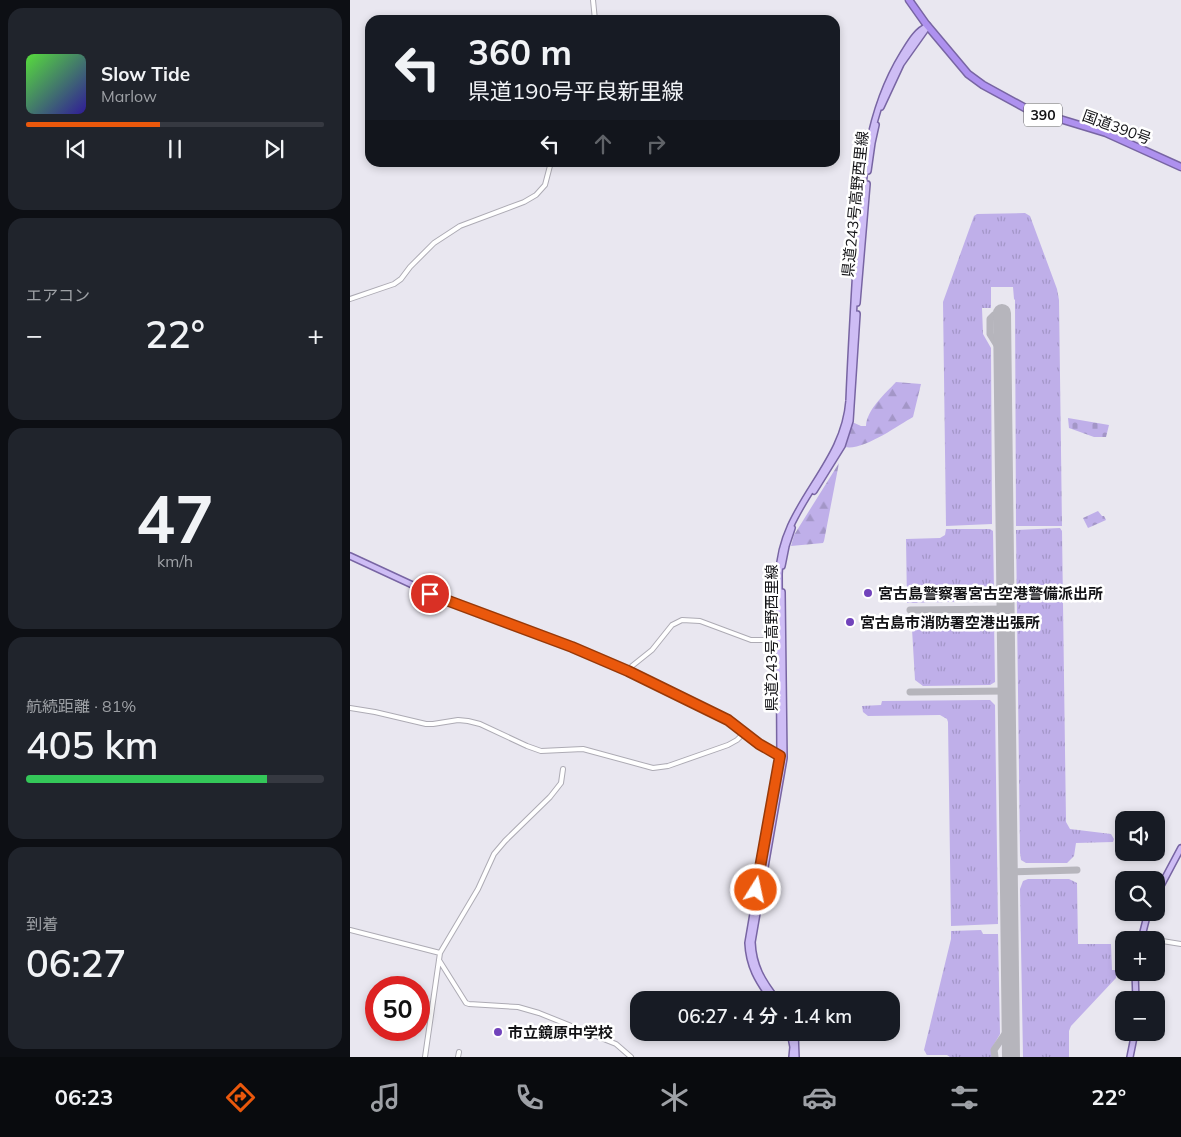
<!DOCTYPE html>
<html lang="ja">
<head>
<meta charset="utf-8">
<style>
  body { margin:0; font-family:Mulish,"Noto Sans JP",sans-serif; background:#20242c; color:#f1f3f6; height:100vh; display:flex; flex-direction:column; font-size:19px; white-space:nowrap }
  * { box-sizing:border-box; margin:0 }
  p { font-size:16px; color:#9ea1a6 }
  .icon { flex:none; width:28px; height:28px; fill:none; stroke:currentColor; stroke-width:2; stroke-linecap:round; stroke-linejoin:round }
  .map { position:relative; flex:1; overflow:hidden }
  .panel { display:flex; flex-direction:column; gap:8px; padding:8px; background:#0d0f14; width:350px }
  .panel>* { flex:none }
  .hud { position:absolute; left:15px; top:15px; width:475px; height:152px; border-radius:15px; box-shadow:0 2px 8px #0003; background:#171b24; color:#f1f3f6; overflow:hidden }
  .fabs { position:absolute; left:765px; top:811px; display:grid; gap:10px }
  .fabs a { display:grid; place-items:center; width:50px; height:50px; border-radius:10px; background:#171b24; box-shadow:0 2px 8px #0003; font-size:25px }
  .speed { position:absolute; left:15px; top:976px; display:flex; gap:10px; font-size:25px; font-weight:700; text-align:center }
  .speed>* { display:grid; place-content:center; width:65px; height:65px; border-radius:50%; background:#171b24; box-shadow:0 2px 8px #0003; line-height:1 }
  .speed .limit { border:8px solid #d22; background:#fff; color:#111 }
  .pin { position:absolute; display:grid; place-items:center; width:42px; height:42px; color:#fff; margin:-21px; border:2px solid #fff; border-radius:50%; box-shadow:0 1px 5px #0007 }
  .me { position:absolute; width:55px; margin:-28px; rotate:10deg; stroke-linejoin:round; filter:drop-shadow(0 0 4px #0008) }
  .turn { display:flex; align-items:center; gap:18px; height:105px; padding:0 20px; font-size:22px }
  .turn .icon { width:65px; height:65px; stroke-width:2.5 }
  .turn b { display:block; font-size:35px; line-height:42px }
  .lanes { display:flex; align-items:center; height:48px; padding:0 20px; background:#0003; justify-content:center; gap:25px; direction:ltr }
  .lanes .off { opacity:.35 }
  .big { font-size:38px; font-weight:600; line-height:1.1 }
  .panel .card { flex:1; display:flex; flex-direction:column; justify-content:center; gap:8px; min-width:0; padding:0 18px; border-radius:15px; background:#20242c }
  .panel .dial { align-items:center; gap:0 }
  .dial b { font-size:65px; line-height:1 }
  .song { display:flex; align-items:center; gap:15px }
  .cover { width:60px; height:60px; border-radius:8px; background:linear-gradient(135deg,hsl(110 70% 55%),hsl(250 70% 35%)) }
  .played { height:5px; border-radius:2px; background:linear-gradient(90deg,#ea580c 45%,#363941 45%) }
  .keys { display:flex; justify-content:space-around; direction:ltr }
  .heat { display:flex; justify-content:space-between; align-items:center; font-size:28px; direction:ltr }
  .charge { height:8px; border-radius:4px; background:linear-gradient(90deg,#34c759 81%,#363941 0) }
  .trip { position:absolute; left:280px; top:991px; width:270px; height:50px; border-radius:15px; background:#171b24; box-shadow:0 2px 8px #0003; font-weight:600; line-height:50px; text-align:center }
  .menu { display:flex; height:80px; justify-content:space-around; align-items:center; background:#090b0e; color:#9ea1a6 }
  .menu .icon { width:35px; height:35px }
  .menu .active { color:#ea580c }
  .menu b { font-size:22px; color:#f1f3f6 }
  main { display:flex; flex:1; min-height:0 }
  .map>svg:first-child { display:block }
  .grass { fill:url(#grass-tufts) }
  .forest { fill:url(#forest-firs) }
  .cemetery { fill:url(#cemetery-stones) }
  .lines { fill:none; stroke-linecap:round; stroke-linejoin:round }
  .taxiway { stroke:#b6b5bc; stroke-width:7 }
  .runway { stroke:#b6b5bc; stroke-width:18 }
  .minor-casing { stroke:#adabb4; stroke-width:6 }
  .major-casing { stroke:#7865a3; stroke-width:8 }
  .highway-casing { stroke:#7865a3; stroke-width:9 }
  .minor { stroke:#fff; stroke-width:4 }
  .major { stroke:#cebdf5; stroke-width:5 }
  .highway { stroke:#ae91ef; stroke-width:6 }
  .route-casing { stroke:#983908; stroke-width:12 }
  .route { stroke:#ea580c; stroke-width:9 }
  .poi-dot { fill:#7143bb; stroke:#fff; stroke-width:2 }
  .labels { text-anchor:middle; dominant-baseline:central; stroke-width:5; stroke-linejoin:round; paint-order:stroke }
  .shield { fill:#fff; stroke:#5a5a5c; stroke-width:1 }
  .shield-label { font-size:14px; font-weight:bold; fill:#131316 }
  .street-label { font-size:15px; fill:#131316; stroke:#fff }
  .poi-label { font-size:15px; font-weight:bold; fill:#131316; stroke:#fff; text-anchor:start }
</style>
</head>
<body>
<main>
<section class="panel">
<div class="card">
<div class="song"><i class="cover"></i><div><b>Slow Tide</b><p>Marlow</p></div></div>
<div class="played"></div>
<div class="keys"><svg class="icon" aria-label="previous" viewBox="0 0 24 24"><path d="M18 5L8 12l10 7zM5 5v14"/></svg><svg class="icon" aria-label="pause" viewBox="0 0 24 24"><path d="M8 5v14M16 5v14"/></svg><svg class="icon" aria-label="next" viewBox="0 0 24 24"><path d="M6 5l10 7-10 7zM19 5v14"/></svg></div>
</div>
<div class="card"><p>エアコン</p>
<div class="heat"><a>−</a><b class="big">22°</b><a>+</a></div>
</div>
<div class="card dial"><b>47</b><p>km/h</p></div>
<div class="card"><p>航続距離 · 81%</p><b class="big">405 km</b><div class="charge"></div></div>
<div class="card"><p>到着</p><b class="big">06:27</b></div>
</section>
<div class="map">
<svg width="831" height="1057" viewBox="0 0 831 1057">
  <defs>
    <pattern id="grass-tufts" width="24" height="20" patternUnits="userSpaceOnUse" patternTransform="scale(1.25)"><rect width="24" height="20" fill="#bfafe9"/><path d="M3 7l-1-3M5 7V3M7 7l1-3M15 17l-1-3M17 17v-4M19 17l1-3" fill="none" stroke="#a396c7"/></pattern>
    <pattern id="forest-firs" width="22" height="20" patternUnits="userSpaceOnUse" patternTransform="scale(1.25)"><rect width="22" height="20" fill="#bfafe9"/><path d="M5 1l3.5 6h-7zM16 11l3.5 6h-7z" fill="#a396c7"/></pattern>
    <pattern id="cemetery-stones" width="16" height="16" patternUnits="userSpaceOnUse" patternTransform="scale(1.25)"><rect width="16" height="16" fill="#bfafe9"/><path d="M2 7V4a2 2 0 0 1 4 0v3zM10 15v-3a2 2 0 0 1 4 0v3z" fill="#a396c7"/></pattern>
  </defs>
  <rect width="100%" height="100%" fill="#e9e7f0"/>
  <path class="grass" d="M675,213L680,216L707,289L709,300L712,526H666L665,300L664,299L663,287H641V308H632L633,334L641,348L642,524L596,526L593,302L624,216L627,214Z
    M710,528L712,531L716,822L720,829L761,834L764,839L763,842L726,843L724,856L717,863H676L671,860L670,853L666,530Z
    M596,529H640L643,531L644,591L641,599L637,601L557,603L556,539L590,538L595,535Z
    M637,615L644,619L645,682L640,685L573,686L565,680L562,629V625L568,618Z
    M635,700H640L645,705L648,924L601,926L598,722L597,719L590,715L518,716L513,712L512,706L531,705L532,701Z
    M678,879H719L727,883L728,944H761L762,970H767L766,978L721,1026L719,1031V1057H673L670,889L673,881Z
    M631,930L633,934H648L650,1034L642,1048V1057H600L597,1055H577L574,1050L601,939V931Z"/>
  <path class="forest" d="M546,382L571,384L563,417C547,426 509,454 492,446L500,421L511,426H516C517,409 535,394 546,382Z
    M489,463L474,541L473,543L441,546L444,535Z"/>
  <path class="cemetery" d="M718,418L759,425L756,437H744L719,428Z
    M748,511L752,516H754L756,520L738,528L733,518Z"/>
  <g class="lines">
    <path class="taxiway" d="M652,320L649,314L644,315L640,319V334L653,355
      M560,610L655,609
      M560,692L657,691
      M659,872L727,870
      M645,1057L644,1050L661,1025"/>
    <path class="runway" d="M652,313L661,1057"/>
    <g class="minor-casing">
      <path id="minor" d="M243,0L245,20
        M0,299L44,284L51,279L60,267L84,243L110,226L174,202L186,195L195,185L201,162
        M279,671L282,666L302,650L322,625L332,620L350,621L401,640H428
        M0,708L25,712L76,724H83L108,720L118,721L130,724L177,746L191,751L233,749L303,768L318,766L378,745L387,740L394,733
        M0,930L90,953
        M791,938L804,940
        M806,940L831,944
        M89,960L116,1003L119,1004L168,1007L189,1013L266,1044L281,1057
        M75,1057L90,953L128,889L144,854L155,841L200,797L211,783L213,769
        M108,1057L109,1052"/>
    </g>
    <g class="major-casing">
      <path id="major" d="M531,107L551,64L578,26
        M518,171L522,143L526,125
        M507,303L517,184
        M464,491L492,446L500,421L507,314
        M0,556L95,600L222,647L279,671L378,720L414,748L431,756
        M432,566L436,546L442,528
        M806,895L831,848
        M791,940L798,912
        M785,972L786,1000
        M422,1000C408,981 399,966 398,943L430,756L429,574C431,505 494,468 499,401C501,351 504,302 507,252C512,183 516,114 553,54C560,43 566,31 578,26
        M427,1000C412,981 403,966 402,942L434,758L432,592
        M440,1032L443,1047L442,1057
        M445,1032L446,1057
        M780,1057L785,1032"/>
    </g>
    <g class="highway-casing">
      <path id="highway" d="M559,0L576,24L618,74L633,85L677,109L756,133L831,167"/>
    </g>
    <use href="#minor" class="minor"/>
    <use href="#major" class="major"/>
    <use href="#highway" class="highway"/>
  </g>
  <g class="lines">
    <g class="route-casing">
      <path id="route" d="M80,594L222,647L278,671L378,720L409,744L430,756L406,890"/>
    </g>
    <use href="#route" class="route"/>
  </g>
  <g class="poi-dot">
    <circle cx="518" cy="593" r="5"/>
    <circle cx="500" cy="622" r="5"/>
    <circle cx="148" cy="1032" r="5"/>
  </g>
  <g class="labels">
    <rect class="shield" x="674" y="103.5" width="38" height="23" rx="4"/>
    <g class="shield-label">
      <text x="693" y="115">390</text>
    </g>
    <g class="street-label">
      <text transform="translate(767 127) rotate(20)">国道390号</text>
      <text transform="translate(505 204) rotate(-84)">県道243号高野西里線</text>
      <text transform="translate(421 638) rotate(-90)">県道243号高野西里線</text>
    </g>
    <g class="poi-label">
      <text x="528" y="593">宮古島警察署宮古空港警備派出所</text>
      <text x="510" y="622">宮古島市消防署空港出張所</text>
      <text x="158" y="1032">市立鏡原中学校</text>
    </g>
  </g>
</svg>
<div class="fabs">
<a><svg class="icon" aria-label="sound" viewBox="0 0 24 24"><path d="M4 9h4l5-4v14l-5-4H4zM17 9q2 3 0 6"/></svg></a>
<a><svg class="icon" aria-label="search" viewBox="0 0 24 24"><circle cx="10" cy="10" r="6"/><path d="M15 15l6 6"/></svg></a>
<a>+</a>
<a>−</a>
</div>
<div class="speed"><div class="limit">50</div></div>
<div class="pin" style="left:80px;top:594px;background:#d93025"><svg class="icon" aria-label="arrive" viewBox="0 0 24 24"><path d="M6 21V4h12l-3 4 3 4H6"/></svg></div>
<svg class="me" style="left:406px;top:890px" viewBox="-20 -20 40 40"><circle r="17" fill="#ea580c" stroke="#fff" stroke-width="3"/><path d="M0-11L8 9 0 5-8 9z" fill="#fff"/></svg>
<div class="trip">06:27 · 4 分 · 1.4 km</div>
<div class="hud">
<div class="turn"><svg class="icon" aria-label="left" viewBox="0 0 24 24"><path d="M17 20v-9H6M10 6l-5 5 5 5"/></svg><div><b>360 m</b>県道190号平良新里線</div></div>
<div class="lanes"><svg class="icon" aria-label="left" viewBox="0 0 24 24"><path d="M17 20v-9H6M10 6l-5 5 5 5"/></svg><svg class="icon off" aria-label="ahead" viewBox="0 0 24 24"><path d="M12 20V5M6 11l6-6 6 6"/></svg><svg class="icon off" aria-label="right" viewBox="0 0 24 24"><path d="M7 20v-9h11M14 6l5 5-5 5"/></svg></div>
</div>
</div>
</main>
<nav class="menu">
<b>06:23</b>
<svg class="icon active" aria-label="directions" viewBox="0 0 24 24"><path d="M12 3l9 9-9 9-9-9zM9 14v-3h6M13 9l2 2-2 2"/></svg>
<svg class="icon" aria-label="music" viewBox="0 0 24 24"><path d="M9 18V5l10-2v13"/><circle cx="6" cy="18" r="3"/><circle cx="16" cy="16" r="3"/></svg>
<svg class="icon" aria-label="phone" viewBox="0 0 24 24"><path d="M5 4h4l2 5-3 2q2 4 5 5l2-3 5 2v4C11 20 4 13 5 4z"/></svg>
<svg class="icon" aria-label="climate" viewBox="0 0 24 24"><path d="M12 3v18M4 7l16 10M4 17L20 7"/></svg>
<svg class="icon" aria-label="car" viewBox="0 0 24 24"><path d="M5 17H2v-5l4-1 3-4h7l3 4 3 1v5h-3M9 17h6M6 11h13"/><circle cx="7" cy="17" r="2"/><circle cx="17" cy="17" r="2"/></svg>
<svg class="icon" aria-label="filters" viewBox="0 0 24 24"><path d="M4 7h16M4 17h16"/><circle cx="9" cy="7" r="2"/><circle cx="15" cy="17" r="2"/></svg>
<b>22°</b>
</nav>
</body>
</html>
